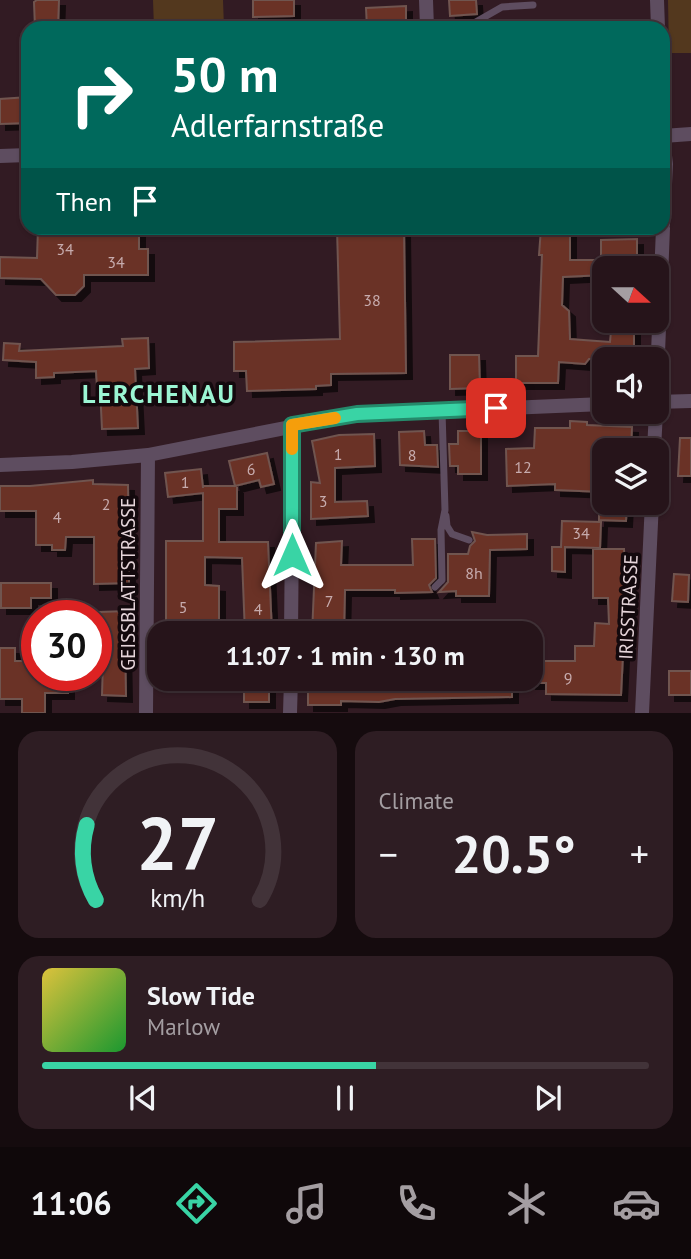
<!DOCTYPE html>
<html lang="en">
<head>
<meta charset="utf-8">
<style>
  body { margin:0; font-family:"PT Sans",sans-serif; background:#2e1d23; color:#f1f3f6; height:100vh; display:flex; flex-direction:column; font-size:26px; white-space:nowrap }
  * { box-sizing:border-box; margin:0 }
  p { font-size:23px; color:#a49ea2 }
  .icon { flex:none; width:38px; height:38px; fill:none; stroke:currentColor; stroke-width:2; stroke-linecap:round; stroke-linejoin:round }
  .map { position:relative; height:713px; overflow:hidden }
  .details { display:flex; flex-direction:column; gap:18px; padding:18px; background:#150b0e; flex:1 }
  .details>* { flex:none }
  .banner { position:absolute; left:21px; top:21px; width:649px; height:214px; border-radius:21px; box-shadow:0 2px 5px #0004,0 0 0 2px #423339; background:#00695c; color:#fff; overflow:hidden }
  .needle { width:46px; rotate:111deg }
  .fabs { position:absolute; left:592px; top:256px; display:grid; gap:14px }
  .fabs a { display:grid; place-items:center; width:77px; height:77px; border-radius:14px; background:#26141a; box-shadow:0 2px 5px #0004,0 0 0 2px #423339; font-size:35px }
  .speed { position:absolute; left:21px; top:600px; display:flex; gap:14px; font-size:35px; font-weight:700; text-align:center }
  .speed>* { display:grid; place-content:center; width:91px; height:91px; border-radius:50%; background:#26141a; box-shadow:0 2px 5px #0004,0 0 0 2px #423339; line-height:1 }
  .speed .limit { border:10px solid #d22; background:#fff; color:#111 }
  .pin { position:absolute; display:grid; place-items:center; width:60px; height:60px; color:#fff; margin:-30px; border-radius:14px; box-shadow:0 4px 10px #0006 }
  .me { position:absolute; width:77px; margin:-38px; rotate:0deg; stroke-linejoin:round; filter:drop-shadow(0 0 5px #0008) }
  .turn { display:flex; align-items:center; gap:24px; height:147px; padding:0 35px; font-size:32px }
  .turn .icon { width:91px; height:91px; stroke-width:2.5 }
  .turn b { display:block; font-size:49px; line-height:60px }
  .then { display:flex; align-items:center; height:66px; padding:0 35px; background:#0003; gap:14px; font-size:26px }
  .big { font-size:52px; font-weight:800; line-height:1.1 }
  .details .card { flex:1; display:flex; flex-direction:column; justify-content:center; gap:10px; min-width:0; padding:0 24px; border-radius:21px; background:#2e1d23 }
  .details .dial { align-items:center; gap:0 }
  .dial svg { height:182px; overflow:visible; fill:none; stroke:#423339; stroke-width:7; stroke-linecap:round; text-anchor:middle }
  .dial text { fill:#f1f3f6; stroke:none }
  .song { display:flex; align-items:center; gap:21px }
  .cover { width:84px; height:84px; border-radius:10px; background:linear-gradient(135deg,hsl(50 70% 55%),hsl(130 70% 35%)) }
  .played { height:7px; border-radius:4px; background:linear-gradient(90deg,#39d4a5 55%,#423339 55%) }
  .keys { display:flex; justify-content:space-around; direction:ltr }
  .heat { display:flex; justify-content:space-between; align-items:center; font-size:38px; direction:ltr }
  .details .tiles { flex:1; display:grid; gap:18px; grid-template-columns:1fr 1fr }
  .card:last-child { grid-column:span 2 }
  .trip { position:absolute; left:147px; top:621px; width:396px; height:70px; border-radius:21px; background:#26141a; box-shadow:0 2px 5px #0004,0 0 0 2px #423339; font-weight:800; line-height:70px; text-align:center }
  .tab-bar { display:flex; height:112px; justify-content:space-around; align-items:center; background:#0f080a; color:#a49ea2 }
  .tab-bar .icon { width:49px; height:49px }
  .tab-bar .on { color:#39d4a5 }
  .tab-bar b { font-size:32px; color:#f1f3f6 }
  .map>svg:first-child { display:block }
  .green { fill:#53381e }
  .building { fill:#6b3128; stroke:#70544f; stroke-width:2; filter:url(#shadow) }
  .lines { fill:none; stroke-linecap:round; stroke-linejoin:round }
  .service { stroke:#5e4d60; stroke-width:7 }
  .minor { stroke:#5e4d60; stroke-width:14 }
  .route-casing { stroke:#258a6b; stroke-width:18 }
  .route { stroke:#39d4a5; stroke-width:12 }
  .slow { stroke:#f59e0b; stroke-width:12 }
  .labels { text-anchor:middle; dominant-baseline:central; stroke-width:7; stroke-linejoin:round; paint-order:stroke }
  .number-label { font-size:16px; fill:#c7acae }
  .street-label { font-size:19px; fill:#e6d5da; stroke:#13090d }
  .district-label { font-size:26px; font-weight:bold; letter-spacing:2px; fill:#9bf5d3; stroke:#13090d }
</style>
</head>
<body>
<div class="map">
<svg width="691" height="713" viewBox="0 0 691 713">
  <defs>
    <filter id="shadow"><feDropShadow dx="6" dy="6" stdDeviation="0" flood-color="#0009"/></filter>
  </defs>
  <rect width="100%" height="100%" fill="#321b23"/>
  <path class="green" d="M153,0H223L224,28H154Z
    M668,0H691V53H669Z"/>
  <path class="building" d="M37,0H59L58,28H35L34,2Z
    M253,0H294V16L253,17Z
    M449,0H476L477,14L450,16Z
    M406,6V28H367L366,8Z
    M28,97V123L0,124V99Z
    M38,228H139V249H148V275H84V286L75,295H56L41,279L0,278V257L37,258Z
    M337,228H404L406,373L331,374V385L316,386V389L247,391L246,371H234V342L340,339Z
    M541,228H570V260H601V240L637,239V266H604V275L563,277L562,305L569,311L570,339L610,342L612,320H634V359H589L585,364L559,362L558,383H516V356H538L542,255H539Z
    M148,338L149,368L135,369L138,428L102,429L100,388H97L96,371L54,373V377L36,378V362L3,360L4,343L20,344L19,351L123,346L122,339Z
    M450,355H479L480,388L450,389Z
    M570,421L587,422V425L632,427L631,450H604V492L555,490V484L507,486L506,449L534,448L535,428H570Z
    M424,431L425,445H437L438,467L400,465L399,432Z
    M458,431H481V474H458V466H450L449,444H458Z
    M374,434L375,466L335,468V502L367,501L368,516L311,519V482L320,483L312,441L339,435Z
    M680,438H691V476H678Z
    M267,453L274,484L261,487L259,480L235,486L229,461Z
    M201,469L203,488V486H237V509H219V542H268L272,634H245L242,558L205,557V585L219,586V622L180,623V634H166V541H203V493L168,497L165,473Z
    M93,480V484L128,485L129,583L94,584V537H66L65,550H52V545H36V511H0V486H30Z
    M599,502H627L626,521L599,520Z
    M562,521L601,522L600,548L565,547V572L552,571V547H561Z
    M472,532L487,535L527,534V549L490,550L489,596H456V591L439,592L448,582V554H468L470,546L475,541Z
    M412,539H435L436,578L429,585L432,592L395,593V590H345L344,634H312L316,543L342,541L341,565H413Z
    M593,549H624L626,595L621,695L546,694V683H530V661H575V646H594L595,623L609,624L608,598H593Z
    M674,574L689,575L688,602L672,601Z
    M1,583H51V598H31V608H1Z
    M128,611V641H125L126,696L102,695L103,661H97L96,641L99,612Z
    M0,648H15V661H37V676H68V693H45V713H22V699H0Z
    M669,671H691V695H669Z
    M244,679H269V702H244Z
    M308,679H433V683H458V679H512V697L395,699L379,702L341,701V705H308Z"/>
  <g class="lines">
    <path class="service" d="M427,25L474,23L502,7L533,5
      M446,516L447,526L452,534L469,540
      M435,587L442,580L441,530L445,510L442,411"/>
    <path class="minor" d="M426,0L427,28
      M657,0L658,28
      M663,136L691,134
      M663,139L666,164L663,225
      M0,156L28,155
      M656,402L691,401
      M656,403L663,228
      M654,450L656,411
      M0,465L72,462L148,455L357,414L604,404
      M291,634L293,425
      M146,713L148,455
      M290,713L291,679
      M642,713L652,502"/>
  </g>
  <g class="lines">
    <g class="route-casing">
      <path id="route" d="M292,555V425L357,414L496,408"/>
    </g>
    <use href="#route" class="route"/>
    <path class="slow" d="M292,449V425L335,418"/>
  </g>
  <g class="labels">
    <g class="number-label">
      <text x="65" y="249">34</text>
      <text x="116" y="262">34</text>
      <text x="372" y="300">38</text>
      <text x="338" y="454">1</text>
      <text x="412" y="455">8</text>
      <text x="523" y="467">12</text>
      <text x="251" y="469">6</text>
      <text x="185" y="482">1</text>
      <text x="323" y="501">3</text>
      <text x="106" y="504">2</text>
      <text x="57" y="517">4</text>
      <text x="581" y="533">34</text>
      <text x="474" y="573">8h</text>
      <text x="329" y="601">7</text>
      <text x="183" y="607">5</text>
      <text x="258" y="609">4</text>
      <text x="568" y="678">9</text>
    </g>
    <g class="street-label">
      <text transform="translate(128 584) rotate(-90)">GEISSBLATTSTRASSE</text>
      <text transform="translate(628 607) rotate(-87)">IRISSTRASSE</text>
    </g>
    <g class="district-label">
      <text x="159" y="393">LERCHENAU</text>
    </g>
  </g>
</svg>
<div class="fabs">
<a><svg class="needle" viewBox="-14 -14 28 28"><path d="M0-13l5 13h-10z" fill="#e53935"/><path d="M0 13l5-13h-10z" fill="#a49ea2"/></svg></a>
<a><svg class="icon" aria-label="sound" viewBox="0 0 24 24"><path d="M4 9h4l5-4v14l-5-4H4zM17 9q2 3 0 6"/></svg></a>
<a><svg class="icon" aria-label="layers" viewBox="0 0 24 24"><path d="M12 4l9 5-9 5-9-5zM3 14l9 5 9-5"/></svg></a>
</div>
<div class="speed"><div class="limit">30</div></div>
<div class="pin" style="left:496px;top:408px;background:#d93025"><svg class="icon" aria-label="arrive" viewBox="0 0 24 24"><path d="M6 21V4h12l-3 4 3 4H6"/></svg></div>
<svg class="me" style="left:292px;top:555px" viewBox="-20 -20 40 40"><path d="M0-17L14 15 0 8-14 15z" fill="#39d4a5" stroke="#fff" stroke-width="4"/></svg>
<div class="trip">11:07 · 1 min · 130 m</div>
<div class="banner">
<div class="turn"><svg class="icon" aria-label="right" viewBox="0 0 24 24"><path d="M7 20v-9h11M14 6l5 5-5 5"/></svg><div><b>50 m</b>Adlerfarnstraße</div></div>
<div class="then">Then<svg class="icon" aria-label="arrive" viewBox="0 0 24 24"><path d="M6 21V4h12l-3 4 3 4H6"/></svg></div>
</div>
</div>
<section class="details">
<div class="tiles">
<div class="card dial"><svg viewBox="0 0 100 80">
<path d="M14 69A42 42 0 1 1 86 69"/>
<path d="M14 69A42 42 0 0 1 10 36" stroke="#39d4a5"/>
<text x="50" y="56" font-size="32" font-weight="700">27</text>
<text x="50" y="72" font-size="11">km/h</text>
</svg></div>
<div class="card"><p>Climate</p>
<div class="heat"><a>−</a><b class="big">20.5°</b><a>+</a></div>
</div>
<div class="card">
<div class="song"><i class="cover"></i><div><b>Slow Tide</b><p>Marlow</p></div></div>
<div class="played"></div>
<div class="keys"><svg class="icon" aria-label="previous" viewBox="0 0 24 24"><path d="M18 5L8 12l10 7zM5 5v14"/></svg><svg class="icon" aria-label="pause" viewBox="0 0 24 24"><path d="M8 5v14M16 5v14"/></svg><svg class="icon" aria-label="next" viewBox="0 0 24 24"><path d="M6 5l10 7-10 7zM19 5v14"/></svg></div>
</div>
</div>
</section>
<nav class="tab-bar">
<b>11:06</b>
<svg class="icon on" aria-label="directions" viewBox="0 0 24 24"><path d="M12 3l9 9-9 9-9-9zM9 14v-3h6M13 9l2 2-2 2"/></svg>
<svg class="icon" aria-label="music" viewBox="0 0 24 24"><path d="M9 18V5l10-2v13"/><circle cx="6" cy="18" r="3"/><circle cx="16" cy="16" r="3"/></svg>
<svg class="icon" aria-label="phone" viewBox="0 0 24 24"><path d="M5 4h4l2 5-3 2q2 4 5 5l2-3 5 2v4C11 20 4 13 5 4z"/></svg>
<svg class="icon" aria-label="climate" viewBox="0 0 24 24"><path d="M12 3v18M4 7l16 10M4 17L20 7"/></svg>
<svg class="icon" aria-label="car" viewBox="0 0 24 24"><path d="M5 17H2v-5l4-1 3-4h7l3 4 3 1v5h-3M9 17h6M6 11h13"/><circle cx="7" cy="17" r="2"/><circle cx="17" cy="17" r="2"/></svg>
</nav>
</body>
</html>
